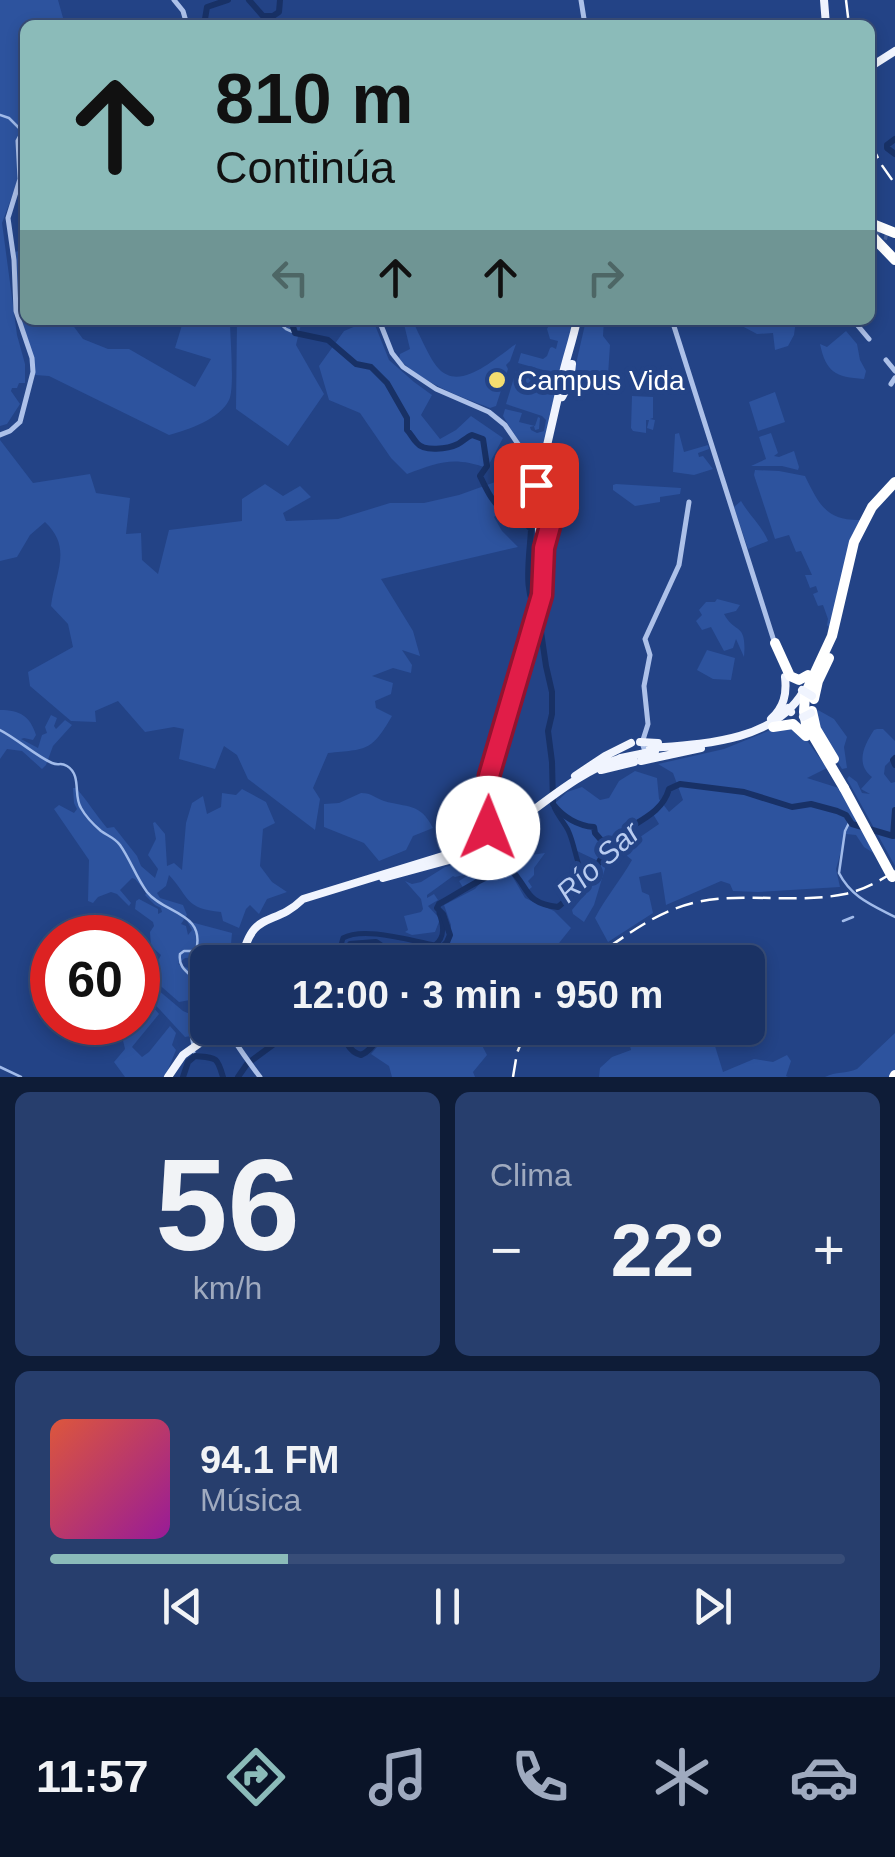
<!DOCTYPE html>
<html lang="es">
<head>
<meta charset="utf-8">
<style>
  body { margin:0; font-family:Helvetica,sans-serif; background:#273e6d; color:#f1f3f6; height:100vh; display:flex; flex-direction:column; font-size:38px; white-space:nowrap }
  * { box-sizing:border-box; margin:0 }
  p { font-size:32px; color:#9faabf }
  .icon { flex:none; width:55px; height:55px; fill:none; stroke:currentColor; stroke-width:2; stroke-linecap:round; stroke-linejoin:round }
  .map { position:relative; height:1077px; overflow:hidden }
  .panel { display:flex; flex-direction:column; gap:15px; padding:15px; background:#0e1c37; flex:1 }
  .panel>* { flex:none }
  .guide { position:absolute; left:20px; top:20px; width:855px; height:305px; border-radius:15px; box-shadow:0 5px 15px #0003,0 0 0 2px #384d78; background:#8bbbb9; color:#111; overflow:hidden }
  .speed { position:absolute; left:30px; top:915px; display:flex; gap:20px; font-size:50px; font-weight:700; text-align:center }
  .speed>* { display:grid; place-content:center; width:130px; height:130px; border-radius:50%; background:#1a3264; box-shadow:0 5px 15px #0003,0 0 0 2px #384d78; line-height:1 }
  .speed .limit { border:15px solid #d22; background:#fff; color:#111 }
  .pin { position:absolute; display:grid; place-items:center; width:85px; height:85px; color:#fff; margin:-42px; border-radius:20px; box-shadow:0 5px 15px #0006 }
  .me { position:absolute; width:110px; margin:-55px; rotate:1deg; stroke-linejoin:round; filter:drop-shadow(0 0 8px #0008) }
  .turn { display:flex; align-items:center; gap:35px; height:210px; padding:0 30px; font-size:45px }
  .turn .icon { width:130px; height:130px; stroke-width:2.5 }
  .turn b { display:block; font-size:70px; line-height:85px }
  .lanes { display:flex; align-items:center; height:95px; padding:0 30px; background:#0003; justify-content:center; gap:50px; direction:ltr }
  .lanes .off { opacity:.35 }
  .big { font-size:75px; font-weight:700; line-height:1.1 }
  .panel .tile { flex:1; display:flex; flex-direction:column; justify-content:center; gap:15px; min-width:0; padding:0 35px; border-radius:15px; background:#273e6d }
  .panel .dial { align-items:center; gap:0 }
  .dial b { font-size:130px; line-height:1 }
  .song { display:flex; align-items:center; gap:30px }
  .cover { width:120px; height:120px; border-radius:15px; background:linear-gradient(135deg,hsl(10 70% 55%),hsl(300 70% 35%)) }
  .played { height:10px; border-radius:5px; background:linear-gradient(90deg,#8bbbb9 30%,#384d78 30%) }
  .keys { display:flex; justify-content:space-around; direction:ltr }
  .heat { display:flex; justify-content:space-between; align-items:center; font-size:55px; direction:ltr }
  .panel .tiles { flex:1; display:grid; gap:15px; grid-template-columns:1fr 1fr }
  .tile:last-child { grid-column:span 2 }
  .trip { position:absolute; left:190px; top:945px; width:575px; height:100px; border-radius:15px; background:#1a3264; box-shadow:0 5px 15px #0003,0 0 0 2px #384d78; font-weight:700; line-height:100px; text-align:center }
  .tab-bar { display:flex; height:160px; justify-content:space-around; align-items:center; background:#0a1428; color:#9faabf }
  .tab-bar .icon { width:70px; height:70px }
  .tab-bar .current { color:#8bbbb9 }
  .tab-bar b { font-size:45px; color:#f1f3f6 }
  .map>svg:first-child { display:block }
  .green { fill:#2d539e }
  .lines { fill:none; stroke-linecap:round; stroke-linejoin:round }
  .stream { stroke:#a1bbea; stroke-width:2.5 }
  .canal { stroke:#183166; stroke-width:5 }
  .river { stroke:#183166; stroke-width:6 }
  .highway-tunnel { stroke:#445f98; stroke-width:10; stroke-dasharray:10 5; stroke-linecap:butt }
  .minor { stroke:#adc1e9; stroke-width:5 }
  .major { stroke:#f0f4fe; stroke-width:8 }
  .highway { stroke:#fff; stroke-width:10 }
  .rail { stroke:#fff; stroke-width:2.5; stroke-dasharray:18 8; stroke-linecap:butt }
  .major-bridge { stroke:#f0f4fe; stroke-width:8 }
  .highway-bridge { stroke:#fff; stroke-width:10 }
  .route-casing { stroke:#92132f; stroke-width:25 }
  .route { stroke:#e11d48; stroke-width:18 }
  .poi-dot { fill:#f4dd70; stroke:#234386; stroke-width:4 }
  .labels { text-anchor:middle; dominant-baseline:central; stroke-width:10; stroke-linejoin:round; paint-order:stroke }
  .poi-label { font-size:28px; fill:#fff; stroke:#234386; text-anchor:start }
  .water-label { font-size:30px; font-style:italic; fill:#b9ccf0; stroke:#234386 }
</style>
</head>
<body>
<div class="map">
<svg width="895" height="1077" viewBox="0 0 895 1077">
  <rect width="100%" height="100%" fill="#234386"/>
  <path class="green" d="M0,0H58L65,25H25V166L22,169L20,158L17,183L2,223L17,335L25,364V383H19L17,388H12L11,391L20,404L7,424L0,426Z
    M25,249V320H69L83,339L108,349H129L195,387L211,359L175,348L182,325L202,320H230C230,337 235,388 229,400C220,419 188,430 169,435L49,376L35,375L19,317L15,252Z
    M237,320H302L296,345L324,394L288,446L236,409Z
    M370,320H373L389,360L414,382L432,395L421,415L440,439L456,430L471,416L503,438L487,468C453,456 439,462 407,474L391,458L360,413L329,400L319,366L344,331Z
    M403,320H412C419,333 430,360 439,369C461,392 496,357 516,344L510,361L506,365L508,369L496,406L490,408C457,395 424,384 399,359L400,354L410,349Z
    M541,320H575L562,370L554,373L518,363L521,353L543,359L547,356L550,348L552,347L556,349L558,341L550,339L547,329L550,323Z
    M586,320H604L603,336L610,345L607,390L577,381L573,377Z
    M760,320H796L794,335L788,346L775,350L773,333L757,334L742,326Z
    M846,331L857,344L860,360L866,371L864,379C835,377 826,372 820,344L827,347Z
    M516,371L552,381L557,385L543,448L537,445L535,448L534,468L537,469L535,475L533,474L519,442L503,416L505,409L522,413L519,422L535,426L538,417L540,418L539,429L535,430L534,426L530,427L531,430L537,433L544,431L546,420L542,416L506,404Z
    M775,392L785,422L758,431L749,402Z
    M632,396L653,397V418L650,419L655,420L653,430L647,428L649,420H646V433L633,431L631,428Z
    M679,433L684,452L708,445L709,449L698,453L699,457L703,456L713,469L694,475L673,472L675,434Z
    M771,433L778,453L774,456L779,457L794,451L799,467L798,470L782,466H751L766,459L759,437Z
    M0,440L33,483L90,474L96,493L130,498L126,534L141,533L142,560L158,574L169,530L242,521V499L265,484L283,496L300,486L311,497L283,513L286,521L338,519L390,503H424L459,495L498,481L502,485L508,479L517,490L512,496L515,500L494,517L502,531L518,547L381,579L413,631L420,656L402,650L412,665L411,673L393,668L372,676L393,683L391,694L375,701L376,708L392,716C371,752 367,749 328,753L313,788L320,799L315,830L248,779L237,755L224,746L215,769L179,759L184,729L174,727L145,732L118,701L95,711L96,722L71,721L30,686L28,672L73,647L68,624L51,606C55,573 73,548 45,522L30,535L17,557L0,561Z
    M755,470L779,471L805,476C819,505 827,521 861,520L830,629L827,625L828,619L823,605L818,606L813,594L818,592L816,586L810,588L805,575H812L801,551L796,552L789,535L775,539L754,475Z
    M613,485L616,484L681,488L680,494L660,497V502L635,506L613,490Z
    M741,501C749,515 762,526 768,541L748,549L734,507Z
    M717,599L740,605L736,611L724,614C735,635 747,621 744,657L736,639L733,648L724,651L711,627L702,630L696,621L702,615L699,610L706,602H715Z
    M707,650L735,658L731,680L713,679L697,670Z
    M0,710C20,710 30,716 36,735L33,740L24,738L21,739L38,748L42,735L47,733L45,727L51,715L57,718L54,726L56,729L65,720L72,725L53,746L46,765L42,769L22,751L7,749L0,759Z
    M818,710L834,719L847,737L844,747L847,768L842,769C831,750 818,734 816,712Z
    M788,725L800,731L827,768L807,778L842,789L878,856L864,847L856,835L846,834L836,869L840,887L758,892L733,891L730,884L721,881L666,905L661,872L639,877L642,892L649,895L653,913L608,942L595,918C606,897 620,881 632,860L626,855L630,844L659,824L653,814L613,842L594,905L584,922L573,914L572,910L595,882L585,876L596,860L575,850L569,827L551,807L567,792L582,787L600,800L609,798L619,781L635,771L657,778L659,799L669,812L683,800L673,773L658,764L724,749L778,727Z
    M877,729H883L895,741V756L885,766L884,774L891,783L895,782V866L847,779L849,776L857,782L862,793L870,794L861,789L872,777C855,764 864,745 874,730Z
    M73,788H76C87,800 96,815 107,828L114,827L137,856L141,866L155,878L158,869L148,855L156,839L153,823L155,822L165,834L167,866L174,863L182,870L186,823L192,803L203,796L207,814L221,807L222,793L236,795L242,789L266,802L275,823L263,829L260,866L272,882L287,892L267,899L259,914L250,905L246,909L239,928L223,921L221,912C184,908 191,899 169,875L166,886L157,893L160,898L183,905L187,915L181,924L186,926L188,935L192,930L187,921L232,933L230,955L232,962H212L203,948H200L196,957L185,958L178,964L188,968L197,963L196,959L201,954L206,960C204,976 208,991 207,1008L204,1007L193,1027L197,1035L185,1037L138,986V973L183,1011L190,1014L194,1006L190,1000L179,1002L139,967L159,959L161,955L151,946L150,932L154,926L153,922L135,909L136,901L139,899L158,909V914L162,912L161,908L155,905L145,895L147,893L135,879L132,878L120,890L131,903L129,906L117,894L111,892L98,897L93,903L88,901L89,860L54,809L59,805L74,813L77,809L74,803Z
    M361,793C372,793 375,798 384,801C407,808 420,802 433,828L413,836L406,850L379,861L364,843L324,827V804L339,803Z
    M519,848L531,855L545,853L534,868V875L528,881L532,887L527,891L518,873L512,869L480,877L464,889L459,881L472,873L455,877L453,876L427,895V898L434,894L438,900L428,906L440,919L435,932L412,935L405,932L408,930L404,916L421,912L423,909L421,899L405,881L412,884L421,882L445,867L484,858L492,862Z
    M511,874L525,898L554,911L571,928L555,948L525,955L523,962H359L351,957L352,948L372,946L387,950L413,949L437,957L450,946L451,925L444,905L475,889L483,880Z
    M688,951L725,958L731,962H643L656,956Z
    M138,989L159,1014L132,1047L142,1057L149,1052L170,1026L176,1033L172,1045L176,1050L165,1077H125L114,1062L125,1049L119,1023L138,1022Z
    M393,1028H473L487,1055L473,1072L475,1077H392L389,1066L371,1054Z
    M584,1028H719L711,1033L723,1072L754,1059L773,1062L787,1055L791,1061L786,1076L788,1077H599L600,1068L612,1057L631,1050L626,1028Z
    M895,1033V1077H825C836,1071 846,1074 857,1069Z"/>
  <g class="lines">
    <path class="stream" d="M0,115L9,118L19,128
      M276,320L286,329L295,333
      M0,730C16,738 36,756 52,763C59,766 60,762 67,766C82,775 73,796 81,808C86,817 94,825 101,831C108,836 115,838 120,845C130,859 136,877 147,892C164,914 206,912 196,951H184L180,954C177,975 201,974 202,994C202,1006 192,1013 191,1024C189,1034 193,1046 195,1056
      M850,821L845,831L839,873C851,897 872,905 895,917
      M843,921L853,917
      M0,1067L21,1077"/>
    <path class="canal" d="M554,807C558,816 563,821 568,830C576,847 575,864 587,880
      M341,962L338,956L343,938C364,926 411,941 435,945C446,937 443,924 439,913"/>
    <path class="river" d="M249,0L263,16H273L279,12L280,0
      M204,25L207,7L228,0
      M895,139L887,145V148L895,154
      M291,320L295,333L328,340L356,364L371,367L387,383L407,418V430C411,434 413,439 417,443C424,452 448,449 458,444C463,441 467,437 472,435L483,439L487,466L480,476C486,488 492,503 504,511C516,518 521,518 531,529C530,556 521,596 541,617L540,625L546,666L552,692V714L548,731L552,762L553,804C563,817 578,826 594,827L595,833L601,840H606L609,844
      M895,758L893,760L895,765
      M351,962L347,960L350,944L376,942L382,946H411L436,953L447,942L450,935L443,914L437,908L439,904C463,891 484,874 511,870C530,889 524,903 558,907C570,897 582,887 592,874C599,864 604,850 612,841C631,822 661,817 669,789L680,784L744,792L792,807L811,804L837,811L846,815L852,824L893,836L895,810
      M344,1028C343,1039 349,1052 361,1055C374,1049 377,1037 387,1028
      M183,1077L188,1062L195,1056C216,1058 217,1056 223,1077
      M238,1077L247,1064L278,1041L329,1028"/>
    <path class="highway-tunnel" d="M870,231L888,235"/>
    <path class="minor" d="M174,0L183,11L187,25
      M581,0L585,25
      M379,320L392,353L403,367L436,389L489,412L505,425L520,447L535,488
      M672,320L774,641
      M853,320L869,339
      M886,360L895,371
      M891,384L895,378
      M0,435L10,431L20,422L33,372L32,358L16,311L14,260L8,218L20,179L18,141L25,128
      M646,754L642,743L648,724L644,686L650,655L645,639L679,565L689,502
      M228,1028C231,1039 252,1066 260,1077"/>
    <path class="major" d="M824,0L826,25
      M870,67L895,51
      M562,397L570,382L572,364
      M540,549L537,489L559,393C562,369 572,345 577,320
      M771,719C784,707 787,694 785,677
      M640,742L658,743
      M650,748C702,744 773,742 803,692
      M641,761L701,748
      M601,770L634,762
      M575,776L605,756L631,743
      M481,838L485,840L489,776L542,595L543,547L550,527L548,522
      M471,851C524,825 565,776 621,758
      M383,878L475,853
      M241,962C253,907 272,929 303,899L459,851L468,847L483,833
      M168,1077L183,1055L221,1028"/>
    <path class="highway" d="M870,223L895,233
      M870,234L895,260
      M775,643L790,676L799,680L808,675
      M814,699L818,681L829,658
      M812,711L816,729L834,759
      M773,727L793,724L806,736
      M844,788L806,724L804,712L805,694L832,636L854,542L872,507L895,482
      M894,1077L895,1075"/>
    <path class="rail" d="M846,0L849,25
      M870,142L881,164L895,184
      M587,962C622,939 655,911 697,902C745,892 797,904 845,894C863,890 880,881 895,871
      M513,1077L517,1053L527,1028"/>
    <path class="major-bridge" d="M802,690L812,696
      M788,708L791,712
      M803,717L811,713
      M621,758L655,751
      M485,840L487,844
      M471,847L473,851"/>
    <path class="highway-bridge" d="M844,788L892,877"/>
  </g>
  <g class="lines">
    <g class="route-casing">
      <path id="route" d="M488,828L489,776L542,595L544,548L550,526L540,507L539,490L536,485"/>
    </g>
    <use href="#route" class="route"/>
  </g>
  <circle class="poi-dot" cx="497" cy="380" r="10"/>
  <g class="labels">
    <g class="poi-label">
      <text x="517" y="380">Campus Vida</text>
    </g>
    <g class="water-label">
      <text transform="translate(598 862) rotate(-43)">Río Sar</text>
    </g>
  </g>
</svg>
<div class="speed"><div class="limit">60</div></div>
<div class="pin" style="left:536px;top:485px;background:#d93025"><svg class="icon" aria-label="arrive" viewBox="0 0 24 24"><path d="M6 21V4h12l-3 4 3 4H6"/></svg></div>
<svg class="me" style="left:488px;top:828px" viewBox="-20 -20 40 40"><circle r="19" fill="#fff"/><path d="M0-13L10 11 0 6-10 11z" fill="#e11d48"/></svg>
<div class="trip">12:00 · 3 min · 950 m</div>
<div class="guide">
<div class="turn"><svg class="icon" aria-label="ahead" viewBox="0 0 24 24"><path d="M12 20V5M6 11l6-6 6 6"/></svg><div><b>810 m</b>Continúa</div></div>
<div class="lanes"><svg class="icon off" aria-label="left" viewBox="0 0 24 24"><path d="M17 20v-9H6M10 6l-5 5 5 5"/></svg><svg class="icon" aria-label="ahead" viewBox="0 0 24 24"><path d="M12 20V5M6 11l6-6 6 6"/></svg><svg class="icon" aria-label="ahead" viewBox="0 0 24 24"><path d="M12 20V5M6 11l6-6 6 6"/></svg><svg class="icon off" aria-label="right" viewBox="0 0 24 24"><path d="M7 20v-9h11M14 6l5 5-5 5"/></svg></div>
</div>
</div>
<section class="panel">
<div class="tiles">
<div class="tile dial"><b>56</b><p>km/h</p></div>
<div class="tile"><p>Clima</p>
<div class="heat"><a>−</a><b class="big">22°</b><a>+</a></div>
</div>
<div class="tile">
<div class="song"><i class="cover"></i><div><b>94.1 FM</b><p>Música</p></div></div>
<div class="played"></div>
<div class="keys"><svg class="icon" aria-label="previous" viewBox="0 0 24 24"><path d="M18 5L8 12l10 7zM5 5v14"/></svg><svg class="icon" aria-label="pause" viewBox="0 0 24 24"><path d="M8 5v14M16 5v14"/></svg><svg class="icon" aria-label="next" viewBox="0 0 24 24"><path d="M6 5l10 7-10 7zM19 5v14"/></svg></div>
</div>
</div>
</section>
<nav class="tab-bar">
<b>11:57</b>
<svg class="icon current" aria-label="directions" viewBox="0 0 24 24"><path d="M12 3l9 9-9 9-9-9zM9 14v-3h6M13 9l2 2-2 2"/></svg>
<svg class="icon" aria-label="music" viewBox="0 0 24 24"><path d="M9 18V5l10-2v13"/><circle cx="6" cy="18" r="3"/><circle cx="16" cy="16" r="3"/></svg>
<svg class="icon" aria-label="phone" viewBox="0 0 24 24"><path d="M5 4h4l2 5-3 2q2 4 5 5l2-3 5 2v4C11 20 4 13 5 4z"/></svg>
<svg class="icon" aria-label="climate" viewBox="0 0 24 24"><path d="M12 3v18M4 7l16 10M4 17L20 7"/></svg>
<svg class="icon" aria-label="car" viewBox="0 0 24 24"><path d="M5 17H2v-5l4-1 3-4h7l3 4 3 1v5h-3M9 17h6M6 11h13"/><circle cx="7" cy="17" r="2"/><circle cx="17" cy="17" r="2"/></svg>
</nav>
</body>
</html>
